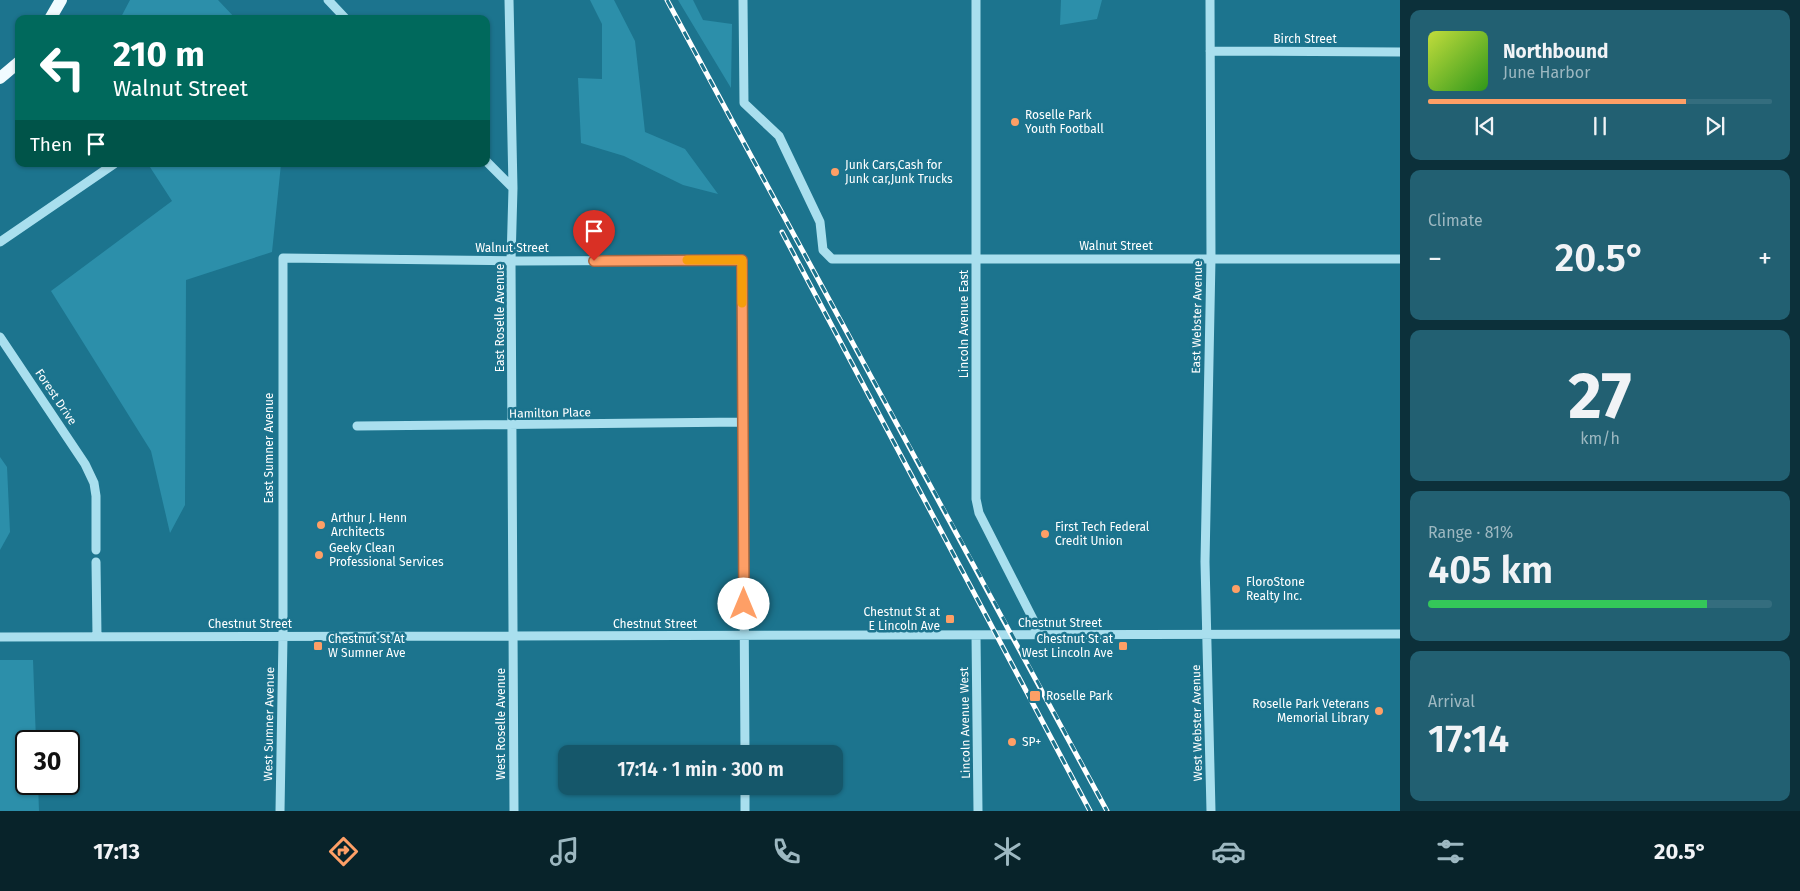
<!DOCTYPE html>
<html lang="en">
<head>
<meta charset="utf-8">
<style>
  body { margin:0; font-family:"Fira Sans",sans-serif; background:#226072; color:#f1f3f6; height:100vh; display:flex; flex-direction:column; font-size:19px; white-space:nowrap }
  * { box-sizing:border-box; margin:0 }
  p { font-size:16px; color:#9db8c1 }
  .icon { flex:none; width:28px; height:28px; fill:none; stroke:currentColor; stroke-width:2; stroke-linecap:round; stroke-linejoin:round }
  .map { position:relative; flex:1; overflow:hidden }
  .side { display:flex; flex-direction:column; gap:10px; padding:10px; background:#0c303a; width:400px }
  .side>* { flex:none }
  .guide { position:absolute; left:15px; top:15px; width:475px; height:152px; border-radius:10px; box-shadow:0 1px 4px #0004; background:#00695c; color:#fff; overflow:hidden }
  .speed { position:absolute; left:15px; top:730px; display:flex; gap:10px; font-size:25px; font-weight:700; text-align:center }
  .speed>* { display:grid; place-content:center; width:65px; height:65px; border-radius:50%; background:#15576a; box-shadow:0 1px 4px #0004; line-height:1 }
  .speed .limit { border:2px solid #111; border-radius:8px; background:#fff; color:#111 }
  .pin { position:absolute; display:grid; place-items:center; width:42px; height:42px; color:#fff; margin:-51px -21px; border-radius:50% 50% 50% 0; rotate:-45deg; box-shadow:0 0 5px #0007 }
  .pin .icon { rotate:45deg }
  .me { position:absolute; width:55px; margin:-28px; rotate:0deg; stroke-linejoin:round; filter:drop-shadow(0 0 4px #0008) }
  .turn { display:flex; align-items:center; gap:18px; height:105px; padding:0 15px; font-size:22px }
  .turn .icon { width:65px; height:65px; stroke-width:2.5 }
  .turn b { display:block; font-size:35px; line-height:42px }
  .then { display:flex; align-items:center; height:48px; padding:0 15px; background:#0003; gap:10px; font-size:19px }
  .big { font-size:38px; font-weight:600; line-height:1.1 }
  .side .widget { flex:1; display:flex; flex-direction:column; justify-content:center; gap:8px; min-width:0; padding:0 18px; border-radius:10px; background:#226072 }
  .side .dial { align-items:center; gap:0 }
  .dial b { font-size:65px; line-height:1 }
  .song { display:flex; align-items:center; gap:15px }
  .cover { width:60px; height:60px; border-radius:8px; background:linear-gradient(135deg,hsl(70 70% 55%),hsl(110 70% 35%)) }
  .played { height:5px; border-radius:2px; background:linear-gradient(90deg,#fe9f66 75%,#346d7e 75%) }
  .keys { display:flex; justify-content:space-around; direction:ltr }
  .heat { display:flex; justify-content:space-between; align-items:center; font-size:28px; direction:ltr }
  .charge { height:8px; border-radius:4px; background:linear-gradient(90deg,#34c759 81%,#346d7e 0) }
  .trip { position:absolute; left:558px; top:745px; width:285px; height:50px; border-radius:10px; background:#15576a; box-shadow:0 1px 4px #0004; font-weight:600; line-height:50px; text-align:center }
  .dock { display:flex; height:80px; justify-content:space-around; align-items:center; background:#08232a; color:#9db8c1 }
  .dock .icon { width:35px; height:35px }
  .dock .selected { color:#fe9f66 }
  .dock b { font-size:22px; color:#f1f3f6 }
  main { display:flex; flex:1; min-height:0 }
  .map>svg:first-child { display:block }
  .green { fill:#2c8faa }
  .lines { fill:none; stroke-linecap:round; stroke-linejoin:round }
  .minor { stroke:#a9dfee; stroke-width:9 }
  .major { stroke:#f0fbff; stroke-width:12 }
  .rail-casing { stroke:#fff; stroke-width:5 }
  .rail { stroke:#1c748e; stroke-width:3; stroke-dasharray:9; stroke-linecap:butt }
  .route-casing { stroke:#a56742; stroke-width:12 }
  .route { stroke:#fe9f66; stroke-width:9 }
  .slow { stroke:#f59e0b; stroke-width:9 }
  .poi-dot { fill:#fe9f66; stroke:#1c748e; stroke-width:2 }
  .labels { text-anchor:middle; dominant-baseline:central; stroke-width:5; stroke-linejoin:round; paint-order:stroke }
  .street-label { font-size:12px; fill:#fff; stroke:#1c748e }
  .poi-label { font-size:12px; fill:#fff; stroke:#1c748e; text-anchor:start }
</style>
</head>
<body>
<main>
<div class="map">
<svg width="1400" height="811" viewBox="0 0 1400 811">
  <rect width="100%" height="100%" fill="#1c748e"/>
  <path class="green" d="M130,0H218L236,19H120Z
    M590,0H614L635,41L645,132L685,149L718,194L683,185L624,156L581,143L578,78L602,79V24Z
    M678,0H693L703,20L732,24L731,88Z
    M1061,0H1102L1097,19L1060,25Z
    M148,164H281L272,252L186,280L185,505L170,533L151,451L51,291L172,201Z
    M0,457L7,467L10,532L0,550Z
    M0,660H33L36,741H26V784H38L39,811H0Z"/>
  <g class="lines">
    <path class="minor" d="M328,0L346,19
      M509,0L513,188L511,261L514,811
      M743,0L744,103L779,136L820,222L823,250L832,259H1400
      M976,0V499L979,513L1034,621L1036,635
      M1210,0L1211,259L1205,562L1211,811
      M1210,51L1400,52
      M486,161L513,188
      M0,242L114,164
      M0,337L85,464L94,483L96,496V550
      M357,426L743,422
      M96,562L97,636
      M976,635L978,811
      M0,637L1400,634
      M745,786V811
      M280,811L283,637V258L520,261L742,260L745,754"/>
    <path class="major" d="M50,19L61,0
      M0,78L19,62"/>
    <g class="rail-casing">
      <path id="rail" d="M667,0C812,271 962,539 1107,811
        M782,232L1090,811"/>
    </g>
    <use href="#rail" class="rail"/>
  </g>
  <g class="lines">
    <g class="route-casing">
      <path id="route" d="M594,261L742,260L744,604"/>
    </g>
    <use href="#route" class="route"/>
    <path class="slow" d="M687,260H742V303"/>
  </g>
  <g class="poi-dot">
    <circle cx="1015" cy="122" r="5"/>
    <circle cx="835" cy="172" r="5"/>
    <circle cx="321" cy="525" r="5"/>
    <circle cx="1045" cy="534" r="5"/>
    <circle cx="319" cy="555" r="5"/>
    <circle cx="1236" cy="589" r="5"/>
    <rect x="945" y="614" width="10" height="10" rx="2.5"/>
    <rect x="313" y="641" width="10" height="10" rx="2.5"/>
    <rect x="1118" y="641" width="10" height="10" rx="2.5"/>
    <rect x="1029" y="690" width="12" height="12" rx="2.5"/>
    <circle cx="1379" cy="711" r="5"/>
    <circle cx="1012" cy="742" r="5"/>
  </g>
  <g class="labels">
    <g class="street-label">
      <text x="1305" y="39">Birch Street</text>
      <text x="1116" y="246">Walnut Street</text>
      <text x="512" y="248">Walnut Street</text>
      <text transform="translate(1197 317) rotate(-89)">East Webster Avenue</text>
      <text transform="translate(500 318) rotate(-90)">East Roselle Avenue</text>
      <text transform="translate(964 324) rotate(-90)">Lincoln Avenue East</text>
      <text transform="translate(56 397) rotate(56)">Forest Drive</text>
      <text transform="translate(550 413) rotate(-1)">Hamilton Place</text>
      <text transform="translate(269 448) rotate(-90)">East Sumner Avenue</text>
      <text x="1060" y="623">Chestnut Street</text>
      <text x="250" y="624">Chestnut Street</text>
      <text x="655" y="624">Chestnut Street</text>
      <text transform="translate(965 723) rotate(-91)">Lincoln Avenue West</text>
      <text transform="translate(1197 723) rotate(-91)">West Webster Avenue</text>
      <text transform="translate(269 724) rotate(-89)">West Sumner Avenue</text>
      <text transform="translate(501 724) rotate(-90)">West Roselle Avenue</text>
    </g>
    <g class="poi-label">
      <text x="1025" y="115">Roselle Park<tspan x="1025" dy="14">Youth Football</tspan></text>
      <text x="845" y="165">Junk Cars,Cash for<tspan x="845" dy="14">Junk car,Junk Trucks</tspan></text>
      <text x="331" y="518">Arthur J. Henn<tspan x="331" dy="14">Architects</tspan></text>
      <text x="1055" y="527">First Tech Federal<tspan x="1055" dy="14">Credit Union</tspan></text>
      <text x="329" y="548">Geeky Clean<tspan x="329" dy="14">Professional Services</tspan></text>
      <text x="1246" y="582">FloroStone<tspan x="1246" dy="14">Realty Inc.</tspan></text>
      <text x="940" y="612" text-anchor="end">Chestnut St at<tspan x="940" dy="14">E Lincoln Ave</tspan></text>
      <text x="328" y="639">Chestnut St At<tspan x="328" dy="14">W Sumner Ave</tspan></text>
      <text x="1113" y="639" text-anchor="end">Chestnut St at<tspan x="1113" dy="14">West Lincoln Ave</tspan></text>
      <text x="1046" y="696">Roselle Park</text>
      <text x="1369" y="704" text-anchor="end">Roselle Park Veterans<tspan x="1369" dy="14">Memorial Library</tspan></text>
      <text x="1022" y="742">SP+</text>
    </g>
  </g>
</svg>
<div class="speed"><div class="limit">30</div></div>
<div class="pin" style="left:594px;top:261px;background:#d93025"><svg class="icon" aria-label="arrive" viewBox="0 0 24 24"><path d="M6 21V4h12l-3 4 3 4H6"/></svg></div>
<svg class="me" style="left:744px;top:604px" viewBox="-20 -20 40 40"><circle r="19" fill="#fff"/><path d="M0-13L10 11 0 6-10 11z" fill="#fe9f66"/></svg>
<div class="trip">17:14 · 1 min · 300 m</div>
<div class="guide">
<div class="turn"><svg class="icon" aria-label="left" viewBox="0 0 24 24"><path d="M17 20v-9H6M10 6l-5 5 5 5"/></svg><div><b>210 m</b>Walnut Street</div></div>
<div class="then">Then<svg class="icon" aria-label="arrive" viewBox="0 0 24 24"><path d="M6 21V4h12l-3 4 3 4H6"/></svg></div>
</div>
</div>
<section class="side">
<div class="widget">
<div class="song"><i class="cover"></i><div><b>Northbound</b><p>June Harbor</p></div></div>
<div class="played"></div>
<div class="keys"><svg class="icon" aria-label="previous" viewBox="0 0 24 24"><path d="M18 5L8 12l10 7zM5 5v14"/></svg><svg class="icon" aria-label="pause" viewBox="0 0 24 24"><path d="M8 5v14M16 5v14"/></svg><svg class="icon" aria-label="next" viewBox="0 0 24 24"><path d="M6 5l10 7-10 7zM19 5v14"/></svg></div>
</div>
<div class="widget"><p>Climate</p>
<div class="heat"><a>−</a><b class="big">20.5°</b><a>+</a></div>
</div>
<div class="widget dial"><b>27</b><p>km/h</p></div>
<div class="widget"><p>Range · 81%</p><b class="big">405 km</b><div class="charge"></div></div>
<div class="widget"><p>Arrival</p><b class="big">17:14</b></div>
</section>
</main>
<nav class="dock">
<b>17:13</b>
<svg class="icon selected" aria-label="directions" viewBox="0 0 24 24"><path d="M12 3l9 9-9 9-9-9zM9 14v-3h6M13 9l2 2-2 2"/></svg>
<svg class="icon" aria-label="music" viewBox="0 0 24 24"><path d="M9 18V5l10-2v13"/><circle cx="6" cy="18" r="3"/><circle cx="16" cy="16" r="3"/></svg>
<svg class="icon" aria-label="phone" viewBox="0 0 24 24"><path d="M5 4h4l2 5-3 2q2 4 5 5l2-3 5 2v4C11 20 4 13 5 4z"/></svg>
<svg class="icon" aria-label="climate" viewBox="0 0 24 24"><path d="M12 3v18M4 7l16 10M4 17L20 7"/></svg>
<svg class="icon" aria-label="car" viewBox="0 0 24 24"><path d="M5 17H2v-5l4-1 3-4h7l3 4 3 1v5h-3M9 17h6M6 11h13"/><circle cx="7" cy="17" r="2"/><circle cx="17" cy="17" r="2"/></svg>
<svg class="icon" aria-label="filters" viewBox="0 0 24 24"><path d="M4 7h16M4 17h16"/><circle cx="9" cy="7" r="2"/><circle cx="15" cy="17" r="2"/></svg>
<b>20.5°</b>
</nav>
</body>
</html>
